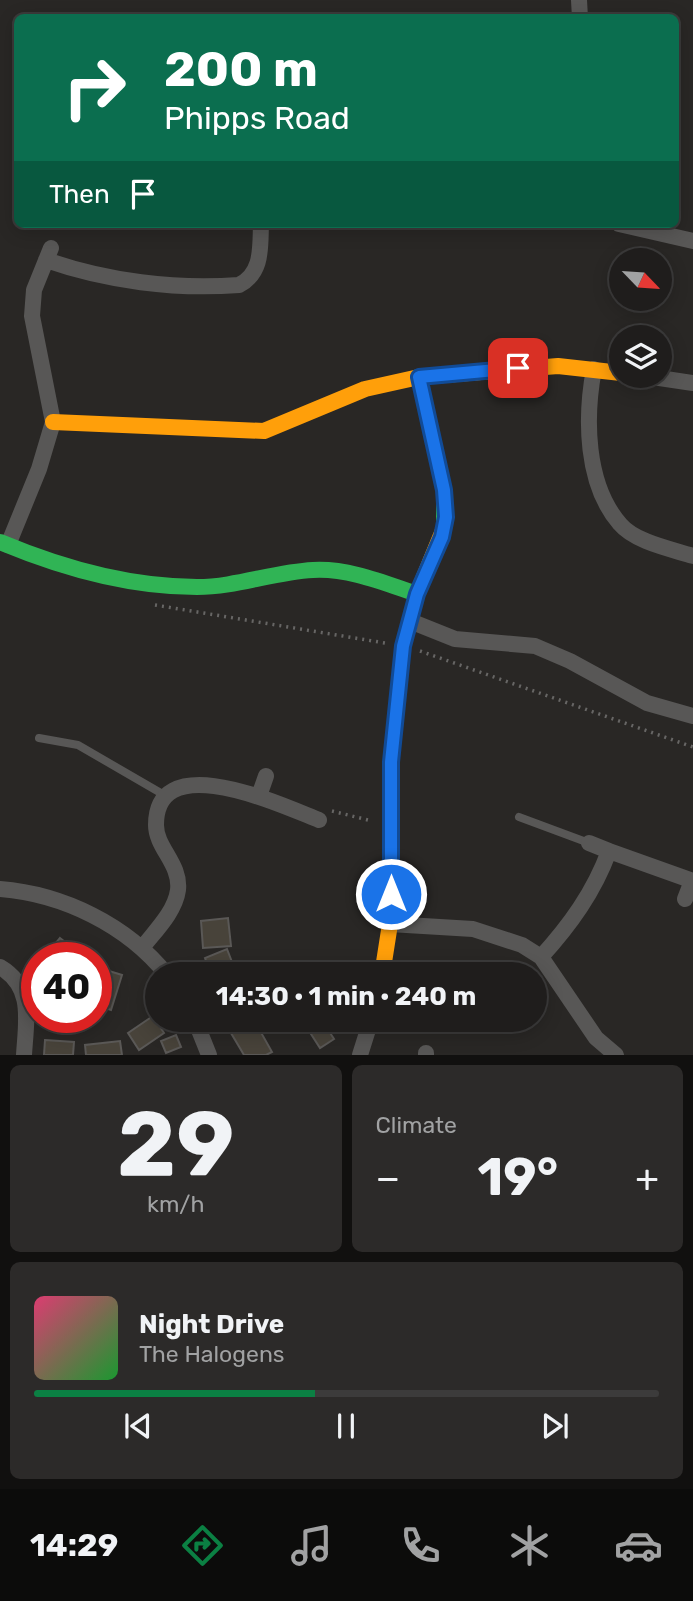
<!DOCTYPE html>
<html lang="en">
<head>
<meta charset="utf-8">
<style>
  body { margin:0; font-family:Rubik,sans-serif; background:#2c2a29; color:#f1f3f6; height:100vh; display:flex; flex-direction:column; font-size:26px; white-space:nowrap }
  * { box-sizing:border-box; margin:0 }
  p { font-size:23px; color:#a1a2a3 }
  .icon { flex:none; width:38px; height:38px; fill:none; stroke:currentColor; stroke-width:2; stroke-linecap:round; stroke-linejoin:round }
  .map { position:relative; height:1055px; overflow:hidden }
  .panel { display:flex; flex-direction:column; gap:10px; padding:10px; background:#11100f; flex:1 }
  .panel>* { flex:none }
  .banner { position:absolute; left:14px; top:14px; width:665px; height:214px; border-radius:10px; box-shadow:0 4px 18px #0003,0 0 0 2px #3c3b3b; background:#0b6e4f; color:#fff; overflow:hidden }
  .needle { width:46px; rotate:115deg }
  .fabs { position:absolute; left:609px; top:248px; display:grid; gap:14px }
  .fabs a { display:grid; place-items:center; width:63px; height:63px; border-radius:50%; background:#1f1d1c; box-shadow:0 4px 18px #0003,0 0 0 2px #3c3b3b; font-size:35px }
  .speed { position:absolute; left:21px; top:942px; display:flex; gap:14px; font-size:35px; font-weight:700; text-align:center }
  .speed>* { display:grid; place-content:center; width:91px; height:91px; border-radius:50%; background:#1f1d1c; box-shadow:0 4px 18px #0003,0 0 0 2px #3c3b3b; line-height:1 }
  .speed .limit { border:10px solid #d22; background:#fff; color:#111 }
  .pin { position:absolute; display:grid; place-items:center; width:60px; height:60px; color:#fff; margin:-30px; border-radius:14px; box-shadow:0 4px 10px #0006 }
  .me { position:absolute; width:77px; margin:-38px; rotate:0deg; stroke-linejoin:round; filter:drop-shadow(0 0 5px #0008) }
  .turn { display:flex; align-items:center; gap:24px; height:147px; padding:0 35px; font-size:32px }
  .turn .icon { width:91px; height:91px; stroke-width:2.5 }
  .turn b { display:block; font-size:49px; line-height:60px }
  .then { display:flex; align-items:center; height:66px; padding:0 35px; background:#0003; gap:14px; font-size:26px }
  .big { font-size:52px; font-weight:700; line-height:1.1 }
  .panel .widget { flex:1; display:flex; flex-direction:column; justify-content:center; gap:10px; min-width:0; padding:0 24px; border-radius:10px; background:#2c2a29 }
  .panel .dial { align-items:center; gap:0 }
  .dial b { font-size:91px; line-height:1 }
  .song { display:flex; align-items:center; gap:21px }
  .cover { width:84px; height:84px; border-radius:10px; background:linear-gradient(135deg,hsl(340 70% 55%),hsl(130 70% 35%)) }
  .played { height:7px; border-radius:4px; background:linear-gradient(90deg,#0b8043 45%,#3c3b3b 45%) }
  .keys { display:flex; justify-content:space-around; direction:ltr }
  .heat { display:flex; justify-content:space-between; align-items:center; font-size:38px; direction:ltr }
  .panel .tiles { flex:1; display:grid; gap:10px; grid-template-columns:1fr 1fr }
  .widget:last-child { grid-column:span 2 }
  .trip { position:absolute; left:145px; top:962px; width:402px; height:70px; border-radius:35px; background:#1f1d1c; box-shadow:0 4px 18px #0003,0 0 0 2px #3c3b3b; font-weight:700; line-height:70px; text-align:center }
  .tab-bar { display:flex; height:112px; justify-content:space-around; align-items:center; background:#0c0c0b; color:#a1a2a3 }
  .tab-bar .icon { width:49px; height:49px }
  .tab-bar .selected { color:#0b8043 }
  .tab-bar b { font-size:32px; color:#f1f3f6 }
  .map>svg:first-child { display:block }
  .building { fill:#48433a; stroke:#5a5856; stroke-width:2 }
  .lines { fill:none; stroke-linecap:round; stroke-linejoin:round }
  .path { stroke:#676665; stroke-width:3.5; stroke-dasharray:2 5; stroke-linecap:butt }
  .lane { stroke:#585756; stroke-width:8 }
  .street { stroke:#585756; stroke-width:16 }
  .fast { stroke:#30b455; stroke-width:16 }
  .slow { stroke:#ff9f0a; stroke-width:16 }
  .route-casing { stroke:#114b97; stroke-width:18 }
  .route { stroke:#1a73e8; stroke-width:12 }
</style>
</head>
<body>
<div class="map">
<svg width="693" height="1055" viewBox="0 0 693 1055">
  <rect width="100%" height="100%" fill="#292725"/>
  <path class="building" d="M228,918L231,946L203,948L201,921Z
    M60,938L84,957L46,955Z
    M227,949L237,975H211L205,958Z
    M96,967L122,975L111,1010L96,1005Z
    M153,1016L164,1033L139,1050L128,1033Z
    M254,1020L272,1052L266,1055H244L231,1033Z
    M302,1020H325L323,1022L334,1039L320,1048Z
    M176,1035L181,1047L166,1053L161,1041Z
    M45,1040L74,1042L73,1055H44Z
    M120,1041L122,1055H86L85,1045Z"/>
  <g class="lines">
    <path class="path" d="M155,605L385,643
      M420,651L693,747
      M332,811L372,821"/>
    <path class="lane" d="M39,738L78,745L166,796
      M519,817L589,843"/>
    <path class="street" d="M579,0L580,18
      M619,224L693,241
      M46,260C106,281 175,290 239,285C263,273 260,247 261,224
      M594,369C585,417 585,484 620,524C635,542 671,549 693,556
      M646,376L693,383
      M8,545L39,469L53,422L32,316L34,290L51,248
      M410,621L455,639L535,646L570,661L647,703L693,716
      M259,796L266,776
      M589,843L609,851
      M0,889C63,894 127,925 167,975
      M685,899L692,881
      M390,924L473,929L522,945L541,957L596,1038L616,1055
      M142,948C155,931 175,912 178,890C181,864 156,848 156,825C156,746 283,806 319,820
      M541,957C570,925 594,892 609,851L693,881
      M0,967C34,987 26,1021 24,1055
      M195,1020L209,1055
      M360,1055L371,1020
      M426,1055V1053"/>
    <path class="fast" d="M419,377L444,490V528
      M0,542C62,568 129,587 197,587C236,587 274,572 313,570C349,568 384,583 417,594"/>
    <path class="slow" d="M53,422L264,431L365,389L419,377L558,366L621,373
      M382,975L390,924L391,762L403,646L417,594L444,528"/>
  </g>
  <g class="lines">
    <g class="route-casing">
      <path id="route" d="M391,894V762L403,646L417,594L442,537L446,517L444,490L419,377L518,368"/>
    </g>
    <use href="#route" class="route"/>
  </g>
</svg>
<div class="fabs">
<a><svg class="needle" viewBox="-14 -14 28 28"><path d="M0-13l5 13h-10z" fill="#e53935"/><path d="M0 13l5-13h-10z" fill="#a1a2a3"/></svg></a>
<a><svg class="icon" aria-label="layers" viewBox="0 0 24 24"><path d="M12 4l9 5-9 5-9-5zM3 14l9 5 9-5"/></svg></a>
</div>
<div class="speed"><div class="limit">40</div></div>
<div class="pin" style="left:518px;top:368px;background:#d93025"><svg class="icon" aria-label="arrive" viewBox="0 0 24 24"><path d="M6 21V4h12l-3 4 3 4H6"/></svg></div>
<svg class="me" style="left:391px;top:894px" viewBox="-20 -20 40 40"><circle r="17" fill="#1a73e8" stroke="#fff" stroke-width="3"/><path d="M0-11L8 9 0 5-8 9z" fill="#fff"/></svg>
<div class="trip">14:30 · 1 min · 240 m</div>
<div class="banner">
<div class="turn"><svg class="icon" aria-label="right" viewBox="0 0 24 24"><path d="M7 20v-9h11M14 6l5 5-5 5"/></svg><div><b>200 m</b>Phipps Road</div></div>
<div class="then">Then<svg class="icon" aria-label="arrive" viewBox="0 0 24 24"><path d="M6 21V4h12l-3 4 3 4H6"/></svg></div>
</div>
</div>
<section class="panel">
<div class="tiles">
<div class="widget dial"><b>29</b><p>km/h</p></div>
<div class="widget"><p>Climate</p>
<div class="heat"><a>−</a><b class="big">19°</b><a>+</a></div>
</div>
<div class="widget">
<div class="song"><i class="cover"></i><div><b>Night Drive</b><p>The Halogens</p></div></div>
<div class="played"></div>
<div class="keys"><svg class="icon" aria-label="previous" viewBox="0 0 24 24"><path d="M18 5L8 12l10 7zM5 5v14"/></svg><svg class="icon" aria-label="pause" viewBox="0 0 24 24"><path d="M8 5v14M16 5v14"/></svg><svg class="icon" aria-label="next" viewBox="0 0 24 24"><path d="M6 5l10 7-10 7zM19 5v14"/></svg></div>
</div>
</div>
</section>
<nav class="tab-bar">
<b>14:29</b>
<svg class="icon selected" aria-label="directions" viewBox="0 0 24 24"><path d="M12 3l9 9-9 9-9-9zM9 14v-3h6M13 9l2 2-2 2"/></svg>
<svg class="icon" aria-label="music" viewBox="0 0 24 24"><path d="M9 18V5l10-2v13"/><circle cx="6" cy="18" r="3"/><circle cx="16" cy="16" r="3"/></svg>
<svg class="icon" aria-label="phone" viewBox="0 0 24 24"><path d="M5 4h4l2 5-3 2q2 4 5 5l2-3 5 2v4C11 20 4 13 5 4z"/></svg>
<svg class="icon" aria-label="climate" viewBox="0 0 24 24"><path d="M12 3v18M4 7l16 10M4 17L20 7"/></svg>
<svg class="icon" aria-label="car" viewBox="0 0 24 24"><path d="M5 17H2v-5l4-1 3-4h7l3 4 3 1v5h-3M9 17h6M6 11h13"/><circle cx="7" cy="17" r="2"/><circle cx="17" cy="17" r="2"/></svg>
</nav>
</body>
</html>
